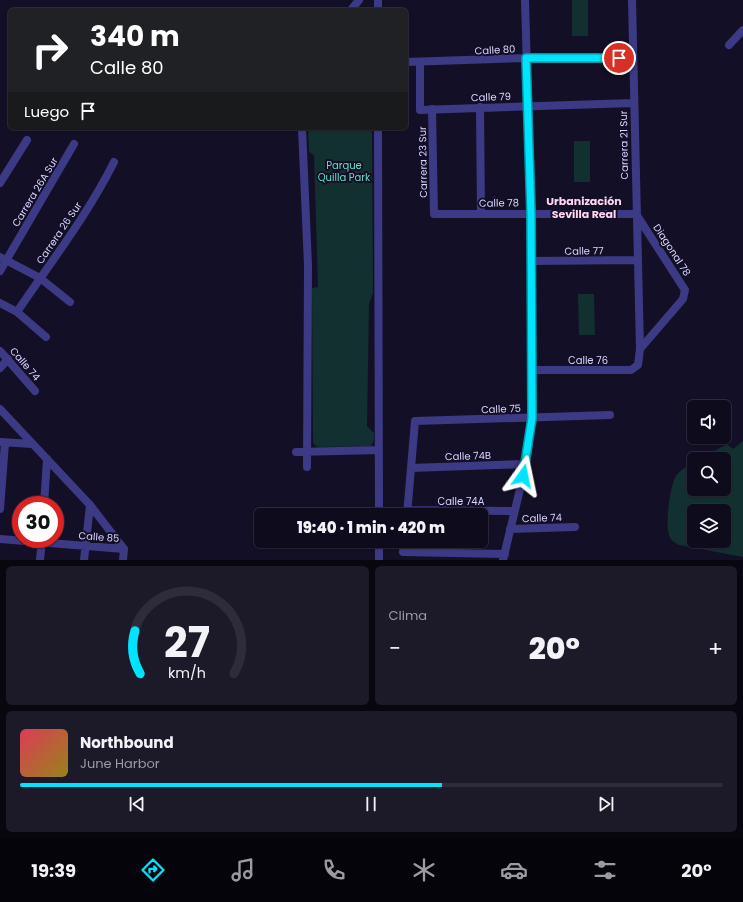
<!DOCTYPE html>
<html lang="es">
<head>
<meta charset="utf-8">
<style>
  body { margin:0; font-family:Poppins,sans-serif; background:#1c1929; color:#f1f3f6; height:100vh; display:flex; flex-direction:column; font-size:15px; white-space:nowrap }
  * { box-sizing:border-box; margin:0 }
  p { font-size:13px; color:#9b9ba3 }
  .icon { flex:none; width:22px; height:22px; fill:none; stroke:currentColor; stroke-width:2; stroke-linecap:round; stroke-linejoin:round }
  .map { position:relative; height:560px; overflow:hidden }
  .side { display:flex; flex-direction:column; gap:6px; padding:6px; background:#08060f; flex:1 }
  .side>* { flex:none }
  .banner { position:absolute; left:8px; top:8px; width:400px; height:122px; border-radius:6px; box-shadow:0 1px 3px #0004,0 0 0 1px #2e2b3b; background:#202124; color:#fff; overflow:hidden }
  .fabs { position:absolute; left:687px; top:400px; display:grid; gap:8px }
  .fabs a { display:grid; place-items:center; width:44px; height:44px; border-radius:6px; background:#0e0b1c; box-shadow:0 1px 3px #0004,0 0 0 1px #2e2b3b; font-size:20px }
  .speed { position:absolute; left:12px; top:496px; display:flex; gap:8px; font-size:20px; font-weight:700; text-align:center }
  .speed>* { display:grid; place-content:center; width:52px; height:52px; border-radius:50%; background:#0e0b1c; box-shadow:0 1px 3px #0004,0 0 0 1px #2e2b3b; line-height:1 }
  .speed .limit { border:6px solid #d22; background:#fff; color:#111 }
  .pin { position:absolute; display:grid; place-items:center; width:34px; height:34px; color:#fff; margin:-17px; border:2px solid #fff; border-radius:50%; box-shadow:0 1px 4px #0007 }
  .me { position:absolute; width:44px; margin:-22px; rotate:12deg; stroke-linejoin:round; filter:drop-shadow(0 0 3px #0008) }
  .turn { display:flex; align-items:center; gap:14px; height:84px; padding:0 16px; font-size:18px }
  .turn .icon { width:52px; height:52px; stroke-width:2.5 }
  .turn b { display:block; font-size:28px; line-height:34px }
  .then { display:flex; align-items:center; height:38px; padding:0 16px; background:#0003; gap:8px; font-size:15px }
  .big { font-size:30px; font-weight:800; line-height:1.1 }
  .side .card { flex:1; display:flex; flex-direction:column; justify-content:center; gap:6px; min-width:0; padding:0 14px; border-radius:6px; background:#1c1929 }
  .side .dial { align-items:center; gap:0 }
  .dial svg { height:104px; overflow:visible; fill:none; stroke:#2e2b3b; stroke-width:7; stroke-linecap:round; text-anchor:middle }
  .dial text { fill:#f1f3f6; stroke:none }
  .song { display:flex; align-items:center; gap:12px }
  .cover { width:48px; height:48px; border-radius:6px; background:linear-gradient(135deg,hsl(350 70% 55%),hsl(50 70% 35%)) }
  .played { height:4px; border-radius:2px; background:linear-gradient(90deg,#00e5ff 60%,#2e2b3b 60%) }
  .keys { display:flex; justify-content:space-around; direction:ltr }
  .heat { display:flex; justify-content:space-between; align-items:center; font-size:22px; direction:ltr }
  .side .tiles { flex:1; display:grid; gap:6px; grid-template-columns:1fr 1fr }
  .card:last-child { grid-column:span 2 }
  .trip { position:absolute; left:254px; top:508px; width:234px; height:40px; border-radius:6px; background:#0e0b1c; box-shadow:0 1px 3px #0004,0 0 0 1px #2e2b3b; font-weight:800; line-height:40px; text-align:center }
  .tab-bar { display:flex; height:64px; justify-content:space-around; align-items:center; background:#06040b; color:#9b9ba3 }
  .tab-bar .icon { width:28px; height:28px }
  .tab-bar .selected { color:#00e5ff }
  .tab-bar b { font-size:18px; color:#f1f3f6 }
  .map>svg:first-child { display:block }
  .green { fill:#12302f; fill-rule:evenodd }
  .lines { fill:none; stroke-linecap:round; stroke-linejoin:round }
  .street { stroke:#3d3a85; stroke-width:8 }
  .route-casing { stroke:#0095a6; stroke-width:10 }
  .route { stroke:#00e5ff; stroke-width:7 }
  .labels { text-anchor:middle; dominant-baseline:central; stroke-width:4; stroke-linejoin:round; paint-order:stroke }
  .street-label { font-size:10px; fill:#d9d4ff; stroke:#130f26 }
  .park-label { font-size:10px; fill:#5fe0c0; stroke:#130f26 }
  .neighbourhood-label { font-size:11px; font-weight:bold; fill:#ffd6f0; stroke:#130f26 }
</style>
</head>
<body>
<div class="map">
<svg width="743" height="560" viewBox="0 0 743 560">
  <rect width="100%" height="100%" fill="#130f26"/>
  <path class="green" d="M572,0H588V36H572Z
    M308,128H372L373,293L369,304L367,426L374,433V440L371,446L317,447L313,443L312,288L318,287L314,155L309,152Z
    M574,141H590V182H574Z
    M578,294H594L595,335H579Z
    M743,441V557L679,545C674,542 671,541 669,535C665,524 670,485 676,476C680,470 689,465 694,462V489H724V459H700L727,444L733,449ZM694,511H724V541H694Z"/>
  <g class="lines">
    <path class="street" d="M378,0V10
      M351,10L359,0
      M729,45L743,30
      M406,62L526,58H633
      M420,62V110L633,103
      M480,107L481,214
      M432,109L434,214H636L685,290L683,299L640,349
      M302,128L308,265L307,467
      M378,128L379,515
      M0,183L27,140
      M0,257L40,278L70,302
      M531,261L637,260
      M0,271L74,144
      M0,303L17,312L46,337
      M17,312C50,263 87,216 114,162
      M0,351L35,391
      M0,368L8,359
      M531,370H631L638,365L640,349L632,0
      M0,409L90,505L124,549
      M1,442L32,444
      M296,452L379,450
      M411,468L526,464
      M44,505L47,459
      M0,509L5,443
      M407,510L514,511
      M407,515L415,421L610,415
      M510,529L575,527
      M0,539L124,549
      M379,541V560
      M404,541L403,552L505,554
      M40,560L42,539
      M84,560L90,505
      M123,560L124,549
      M503,560L526,464L532,418L531,213L525,0"/>
  </g>
  <g class="lines">
    <g class="route-casing">
      <path id="route" d="M523,476L532,418L531,213L526,58H619"/>
    </g>
    <use href="#route" class="route"/>
  </g>
  <g class="labels">
    <g class="street-label">
      <text transform="translate(495 50) rotate(-3)">Calle 80</text>
      <text transform="translate(491 97) rotate(-2)">Calle 79</text>
      <text transform="translate(624 145) rotate(-91)">Carrera 21 Sur</text>
      <text transform="translate(423 162) rotate(-91)">Carrera 23 Sur</text>
      <text transform="translate(35 192) rotate(-59)">Carrera 26A Sur</text>
      <text transform="translate(499 203) rotate(-1)">Calle 78</text>
      <text transform="translate(59 233) rotate(-56)">Carrera 26 Sur</text>
      <text transform="translate(672 250) rotate(57)">Diagonal 78</text>
      <text transform="translate(584 251) rotate(-1)">Calle 77</text>
      <text x="588" y="360">Calle 76</text>
      <text transform="translate(25 364) rotate(49)">Calle 74</text>
      <text transform="translate(501 409) rotate(-2)">Calle 75</text>
      <text transform="translate(468 456) rotate(-2)">Calle 74B</text>
      <text x="461" y="501">Calle 74A</text>
      <text transform="translate(542 518) rotate(-2)">Calle 74</text>
      <text transform="translate(99 537) rotate(4)">Calle 85</text>
    </g>
    <g class="park-label">
      <text x="344" y="165">Parque<tspan x="344" dy="12">Quilla Park</tspan></text>
    </g>
    <g class="neighbourhood-label">
      <text x="584" y="201">Urbanización<tspan x="584" dy="13">Sevilla Real</tspan></text>
    </g>
  </g>
</svg>
<div class="fabs">
<a><svg class="icon" aria-label="sound" viewBox="0 0 24 24"><path d="M4 9h4l5-4v14l-5-4H4zM17 9q2 3 0 6"/></svg></a>
<a><svg class="icon" aria-label="search" viewBox="0 0 24 24"><circle cx="10" cy="10" r="6"/><path d="M15 15l6 6"/></svg></a>
<a><svg class="icon" aria-label="layers" viewBox="0 0 24 24"><path d="M12 4l9 5-9 5-9-5zM3 14l9 5 9-5"/></svg></a>
</div>
<div class="speed"><div class="limit">30</div></div>
<div class="pin" style="left:619px;top:58px;background:#d93025"><svg class="icon" aria-label="arrive" viewBox="0 0 24 24"><path d="M6 21V4h12l-3 4 3 4H6"/></svg></div>
<svg class="me" style="left:523px;top:476px" viewBox="-20 -20 40 40"><path d="M0-17L14 15 0 8-14 15z" fill="#00e5ff" stroke="#fff" stroke-width="4"/></svg>
<div class="trip">19:40 · 1 min · 420 m</div>
<div class="banner">
<div class="turn"><svg class="icon" aria-label="right" viewBox="0 0 24 24"><path d="M7 20v-9h11M14 6l5 5-5 5"/></svg><div><b>340 m</b>Calle 80</div></div>
<div class="then">Luego<svg class="icon" aria-label="arrive" viewBox="0 0 24 24"><path d="M6 21V4h12l-3 4 3 4H6"/></svg></div>
</div>
</div>
<section class="side">
<div class="tiles">
<div class="card dial"><svg viewBox="0 0 100 80">
<path d="M14 69A42 42 0 1 1 86 69"/>
<path d="M14 69A42 42 0 0 1 10 36" stroke="#00e5ff"/>
<text x="50" y="56" font-size="32" font-weight="700">27</text>
<text x="50" y="72" font-size="11">km/h</text>
</svg></div>
<div class="card"><p>Clima</p>
<div class="heat"><a>−</a><b class="big">20°</b><a>+</a></div>
</div>
<div class="card">
<div class="song"><i class="cover"></i><div><b>Northbound</b><p>June Harbor</p></div></div>
<div class="played"></div>
<div class="keys"><svg class="icon" aria-label="previous" viewBox="0 0 24 24"><path d="M18 5L8 12l10 7zM5 5v14"/></svg><svg class="icon" aria-label="pause" viewBox="0 0 24 24"><path d="M8 5v14M16 5v14"/></svg><svg class="icon" aria-label="next" viewBox="0 0 24 24"><path d="M6 5l10 7-10 7zM19 5v14"/></svg></div>
</div>
</div>
</section>
<nav class="tab-bar">
<b>19:39</b>
<svg class="icon selected" aria-label="directions" viewBox="0 0 24 24"><path d="M12 3l9 9-9 9-9-9zM9 14v-3h6M13 9l2 2-2 2"/></svg>
<svg class="icon" aria-label="music" viewBox="0 0 24 24"><path d="M9 18V5l10-2v13"/><circle cx="6" cy="18" r="3"/><circle cx="16" cy="16" r="3"/></svg>
<svg class="icon" aria-label="phone" viewBox="0 0 24 24"><path d="M5 4h4l2 5-3 2q2 4 5 5l2-3 5 2v4C11 20 4 13 5 4z"/></svg>
<svg class="icon" aria-label="climate" viewBox="0 0 24 24"><path d="M12 3v18M4 7l16 10M4 17L20 7"/></svg>
<svg class="icon" aria-label="car" viewBox="0 0 24 24"><path d="M5 17H2v-5l4-1 3-4h7l3 4 3 1v5h-3M9 17h6M6 11h13"/><circle cx="7" cy="17" r="2"/><circle cx="17" cy="17" r="2"/></svg>
<svg class="icon" aria-label="filters" viewBox="0 0 24 24"><path d="M4 7h16M4 17h16"/><circle cx="9" cy="7" r="2"/><circle cx="15" cy="17" r="2"/></svg>
<b>20°</b>
</nav>
</body>
</html>
